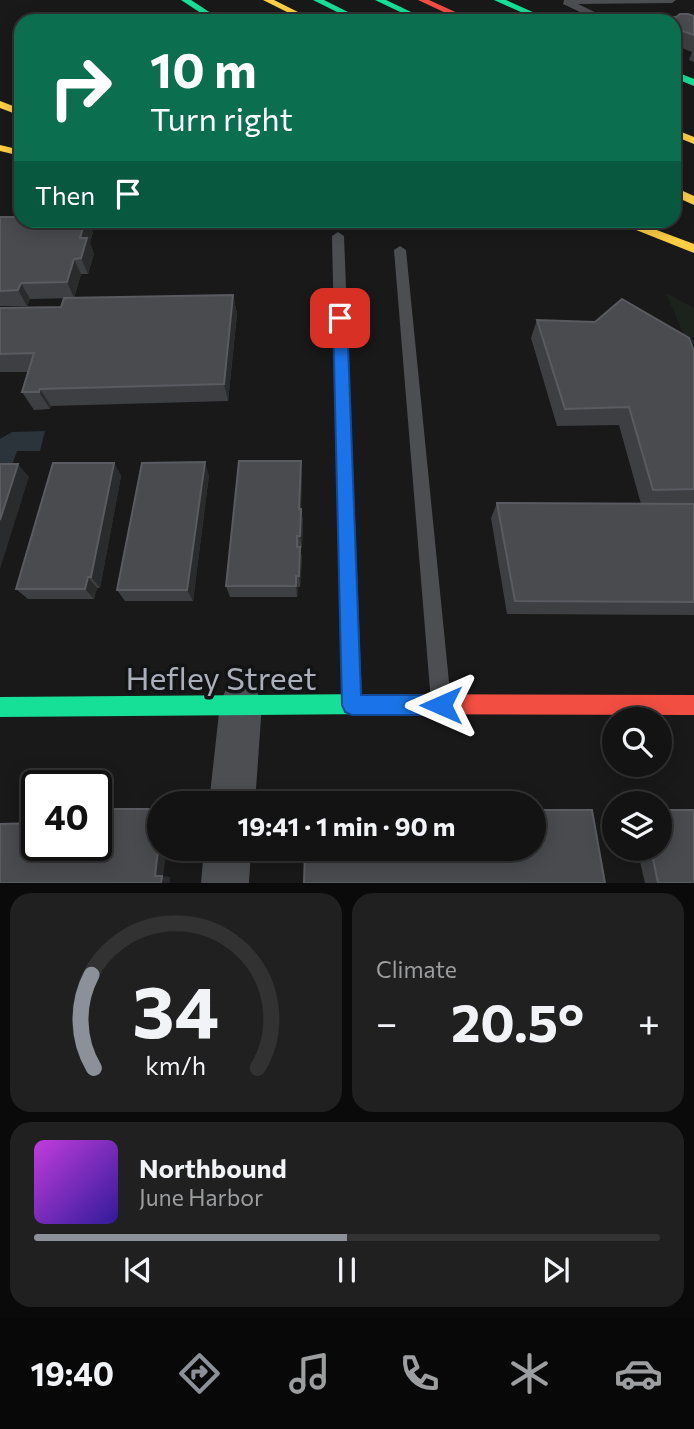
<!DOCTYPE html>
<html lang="en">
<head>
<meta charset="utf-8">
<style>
  body { margin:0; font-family:Commissioner,sans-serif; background:#202021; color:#f1f3f6; height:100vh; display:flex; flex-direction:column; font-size:26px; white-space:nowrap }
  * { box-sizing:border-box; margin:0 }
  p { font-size:23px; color:#9d9ea0 }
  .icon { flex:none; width:38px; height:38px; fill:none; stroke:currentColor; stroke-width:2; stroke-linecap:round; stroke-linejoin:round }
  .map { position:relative; height:883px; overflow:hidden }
  .sheet { display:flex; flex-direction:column; gap:10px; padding:10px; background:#0a0a0a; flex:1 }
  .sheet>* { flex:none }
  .top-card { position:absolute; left:14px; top:14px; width:667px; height:214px; border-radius:21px; box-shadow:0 4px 18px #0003,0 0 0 2px #323233; background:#0b6e4f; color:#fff; overflow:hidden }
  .fabs { position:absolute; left:602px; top:707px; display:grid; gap:14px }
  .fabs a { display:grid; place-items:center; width:70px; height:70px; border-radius:50%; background:#131313; box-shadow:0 4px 18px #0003,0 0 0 2px #323233; font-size:35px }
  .speed { position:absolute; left:21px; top:770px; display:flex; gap:14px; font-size:35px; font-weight:700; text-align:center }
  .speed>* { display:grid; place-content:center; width:91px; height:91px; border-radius:50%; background:#131313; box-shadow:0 4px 18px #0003,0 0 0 2px #323233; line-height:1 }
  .speed .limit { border:4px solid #111; border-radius:10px; background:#fff; color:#111 }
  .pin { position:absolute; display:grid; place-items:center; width:60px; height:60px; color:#fff; margin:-30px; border-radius:14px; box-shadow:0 4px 10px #0006 }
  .me { position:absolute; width:77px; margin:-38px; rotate:270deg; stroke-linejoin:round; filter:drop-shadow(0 0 5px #0008) }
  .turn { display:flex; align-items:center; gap:24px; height:147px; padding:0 21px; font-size:32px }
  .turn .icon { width:91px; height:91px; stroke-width:2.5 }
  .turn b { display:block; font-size:49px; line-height:60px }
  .then { display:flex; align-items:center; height:66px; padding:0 21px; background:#0003; gap:14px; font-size:26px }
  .big { font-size:52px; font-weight:700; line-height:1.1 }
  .sheet .tile { flex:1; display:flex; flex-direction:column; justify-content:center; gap:10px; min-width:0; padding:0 24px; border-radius:21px; background:#202021 }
  .sheet .dial { align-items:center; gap:0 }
  .dial svg { height:182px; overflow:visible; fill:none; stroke:#323233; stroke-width:7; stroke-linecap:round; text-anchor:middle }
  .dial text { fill:#f1f3f6; stroke:none }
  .song { display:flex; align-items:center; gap:21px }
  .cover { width:84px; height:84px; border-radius:10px; background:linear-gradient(135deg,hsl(290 70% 55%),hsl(250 70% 35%)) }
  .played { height:7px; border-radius:4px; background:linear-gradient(90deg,#8c9099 50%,#323233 50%) }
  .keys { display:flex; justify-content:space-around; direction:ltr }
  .heat { display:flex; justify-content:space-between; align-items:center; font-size:38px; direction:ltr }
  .sheet .tiles { flex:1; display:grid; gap:10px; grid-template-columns:1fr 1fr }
  .tile:last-child { grid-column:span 2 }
  .trip { position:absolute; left:147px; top:791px; width:399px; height:70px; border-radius:35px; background:#131313; box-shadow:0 4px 18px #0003,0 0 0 2px #323233; font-weight:700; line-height:70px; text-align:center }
  .dock { display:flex; height:112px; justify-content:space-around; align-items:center; background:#080808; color:#9d9ea0 }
  .dock .icon { width:49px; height:49px }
  .dock .current { color:#8c9099 }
  .dock b { font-size:32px; color:#f1f3f6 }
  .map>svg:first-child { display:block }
  .green { fill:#1c231d }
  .water { fill:#2b343b }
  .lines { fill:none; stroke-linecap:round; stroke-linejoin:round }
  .lane { fill:#4c4e52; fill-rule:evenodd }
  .street { fill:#4c4e52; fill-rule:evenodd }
  .fast { fill:#16e098; fill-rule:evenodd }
  .slow { fill:#ffcf43; fill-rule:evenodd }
  .jam { fill:#f24e42; fill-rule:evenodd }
  .wall { fill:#3e3f42 }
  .shaded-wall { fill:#2a2b2c }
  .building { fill:#4a4b4f; stroke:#595b60; stroke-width:2 }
  .route { fill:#1a73e8; stroke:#114b97; stroke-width:2 }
  .labels { text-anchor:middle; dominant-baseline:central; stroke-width:7; stroke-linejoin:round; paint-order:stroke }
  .near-street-label { font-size:32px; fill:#aaafba; stroke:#121315 }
</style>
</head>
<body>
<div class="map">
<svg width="694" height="883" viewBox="0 0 694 883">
  <rect width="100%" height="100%" fill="#191919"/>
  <path class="green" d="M666,293L694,308V359Z"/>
  <path class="water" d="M45,431L40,451H17L12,465L0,466V439L12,432Z"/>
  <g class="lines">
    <path class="lane" d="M564,0H676L672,3L578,4L603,16H694V22L599,21L563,4Z
      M338,232L344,236L362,699L359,706L352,709L345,706L342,699L332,236Z
      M400,246L406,250L451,702L448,709L441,712L434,709L431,702L394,250Z"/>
    <path class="street" d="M241,683L256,689L262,704L255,803H209L220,704L226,689Z
      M204,849H251L249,883H201Z"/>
    <path class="fast" d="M181,0H191L223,21H213Z
      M313,0H324L366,21H355Z
      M375,0H386L430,21H419Z
      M494,0H506L553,21H541Z
      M674,71L694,79V86L674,78Z
      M368,694L375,697L378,704L375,711L368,714L0,717V697Z"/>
    <path class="slow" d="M263,0H274L316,21H305Z
      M0,101L21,109V116L0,108Z
      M674,129L694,137V144L674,136Z
      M0,145L21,150V156L0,151Z
      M674,187L694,196V205L674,196Z
      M611,220H630L694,244V253Z"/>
    <path class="jam" d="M418,0H429L475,21H463Z
      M368,694L694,695V715L368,714L361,711L358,704L361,697Z"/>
  </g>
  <path class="wall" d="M694,16V62L689,60L692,52L674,45V21Z
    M0,217L93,232L90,243L94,254L88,274H81L74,298L30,299L27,306H0Z
    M233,295L237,314L228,401L51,406L50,409L34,410L22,392L29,372H0V308L61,307Z
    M537,320L694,351V615L507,614L491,518L497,503L641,504L619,425L557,426L531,338Z
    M114,463L121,476L100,588H97L94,599H28L16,589Z
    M209,475L193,601H125L117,590Z
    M302,475L301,509L303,522L302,548H300L302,558L300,587H298L297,597H230L226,586Z
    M542,810H592L534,849V813Z
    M637,849H660L694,883H645Z"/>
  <path class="shaded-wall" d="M85,220H88L93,232L90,243L94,254L88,274L81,258L80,238Z
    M74,259L81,274L74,298L67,282Z
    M21,283L30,299L27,306L18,290Z
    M233,295L237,314L228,401L224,384Z
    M40,389L51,406L50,409L39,392Z
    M301,461L302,475L300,522L299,509Z
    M205,462L209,475L193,601L187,590Z
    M114,463L121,476L100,588L91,577Z
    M18,464L29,477L0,569V520Z
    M301,509L303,522L302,548L300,536Z
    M300,547L302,558L300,587L299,576Z
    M296,576L298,587L297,597L296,586Z
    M88,577L97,588L94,599L85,589Z
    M159,842V849H167L163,876L170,877V883H161L155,876Z"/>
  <path class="building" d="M680,14H688L694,16V35L674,28V21H671Z
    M0,217H21V220H85L80,238H87L81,258L74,259L67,282L21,283L18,290L0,291Z
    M233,295L224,384L40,389L39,392H22L34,353L0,354V308L61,307L64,298Z
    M622,299L689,338L694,351V489L653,490L629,407L565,409L537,320L595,322Z
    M239,461H301L299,509H301L300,536H297V547H300L299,576H296V586H226Z
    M205,462L187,590H117L142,463Z
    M53,463H114L91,577H88L85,589H16Z
    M0,464H18L0,520Z
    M497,503L694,504V602L515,601Z
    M102,809H159V842L155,876H162L161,883H0V824L37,823V845H96V816H101Z
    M542,810H592L605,883H304L305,849H534V816H543Z
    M660,810H694V883H658L651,849H660Z"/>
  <path class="route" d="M340,313L347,318L361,695H441L448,698L451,705L448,712L441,715H352L345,712L342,705L333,318Z"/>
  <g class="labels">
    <g class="near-street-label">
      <text x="221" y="677">Hefley Street</text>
    </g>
  </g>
</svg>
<div class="fabs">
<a><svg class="icon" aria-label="search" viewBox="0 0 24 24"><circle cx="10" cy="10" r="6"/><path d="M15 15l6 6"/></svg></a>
<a><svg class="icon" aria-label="layers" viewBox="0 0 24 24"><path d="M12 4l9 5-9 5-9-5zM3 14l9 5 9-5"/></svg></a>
</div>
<div class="speed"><div class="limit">40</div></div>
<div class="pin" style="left:340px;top:318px;background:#d93025"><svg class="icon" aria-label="arrive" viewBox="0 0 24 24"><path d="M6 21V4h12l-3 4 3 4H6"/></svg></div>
<svg class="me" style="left:441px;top:705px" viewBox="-20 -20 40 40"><path d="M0-17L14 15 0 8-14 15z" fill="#1a73e8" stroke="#fff" stroke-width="4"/></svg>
<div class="trip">19:41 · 1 min · 90 m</div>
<div class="top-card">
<div class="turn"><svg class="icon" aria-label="right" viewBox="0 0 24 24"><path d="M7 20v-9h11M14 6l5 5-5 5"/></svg><div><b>10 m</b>Turn right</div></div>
<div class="then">Then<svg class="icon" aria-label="arrive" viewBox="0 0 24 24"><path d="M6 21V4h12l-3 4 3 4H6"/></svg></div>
</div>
</div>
<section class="sheet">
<div class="tiles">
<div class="tile dial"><svg viewBox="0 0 100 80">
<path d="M14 69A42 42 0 1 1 86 69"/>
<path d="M14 69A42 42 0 0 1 13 28" stroke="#8c9099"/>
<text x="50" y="56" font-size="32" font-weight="700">34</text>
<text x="50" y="72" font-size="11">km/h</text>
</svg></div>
<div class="tile"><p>Climate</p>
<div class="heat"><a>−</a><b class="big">20.5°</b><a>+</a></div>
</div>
<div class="tile">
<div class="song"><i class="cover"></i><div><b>Northbound</b><p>June Harbor</p></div></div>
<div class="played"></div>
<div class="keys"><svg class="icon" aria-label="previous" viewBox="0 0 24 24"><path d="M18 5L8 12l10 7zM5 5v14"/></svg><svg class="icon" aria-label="pause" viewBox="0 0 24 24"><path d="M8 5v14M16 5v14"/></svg><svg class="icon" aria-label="next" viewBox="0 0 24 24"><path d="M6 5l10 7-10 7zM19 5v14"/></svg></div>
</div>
</div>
</section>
<nav class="dock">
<b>19:40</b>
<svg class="icon current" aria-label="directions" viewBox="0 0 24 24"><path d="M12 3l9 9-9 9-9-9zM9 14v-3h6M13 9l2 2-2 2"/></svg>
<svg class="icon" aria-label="music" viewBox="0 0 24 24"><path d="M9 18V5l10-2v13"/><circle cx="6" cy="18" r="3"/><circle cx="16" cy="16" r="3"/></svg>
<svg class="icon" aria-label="phone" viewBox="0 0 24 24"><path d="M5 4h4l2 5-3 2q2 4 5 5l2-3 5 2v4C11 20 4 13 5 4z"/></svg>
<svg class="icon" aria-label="climate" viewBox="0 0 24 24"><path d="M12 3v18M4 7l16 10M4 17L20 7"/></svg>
<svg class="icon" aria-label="car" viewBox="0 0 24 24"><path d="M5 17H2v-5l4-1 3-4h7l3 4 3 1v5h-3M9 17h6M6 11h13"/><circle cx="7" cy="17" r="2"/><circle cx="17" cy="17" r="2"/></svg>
</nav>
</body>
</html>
